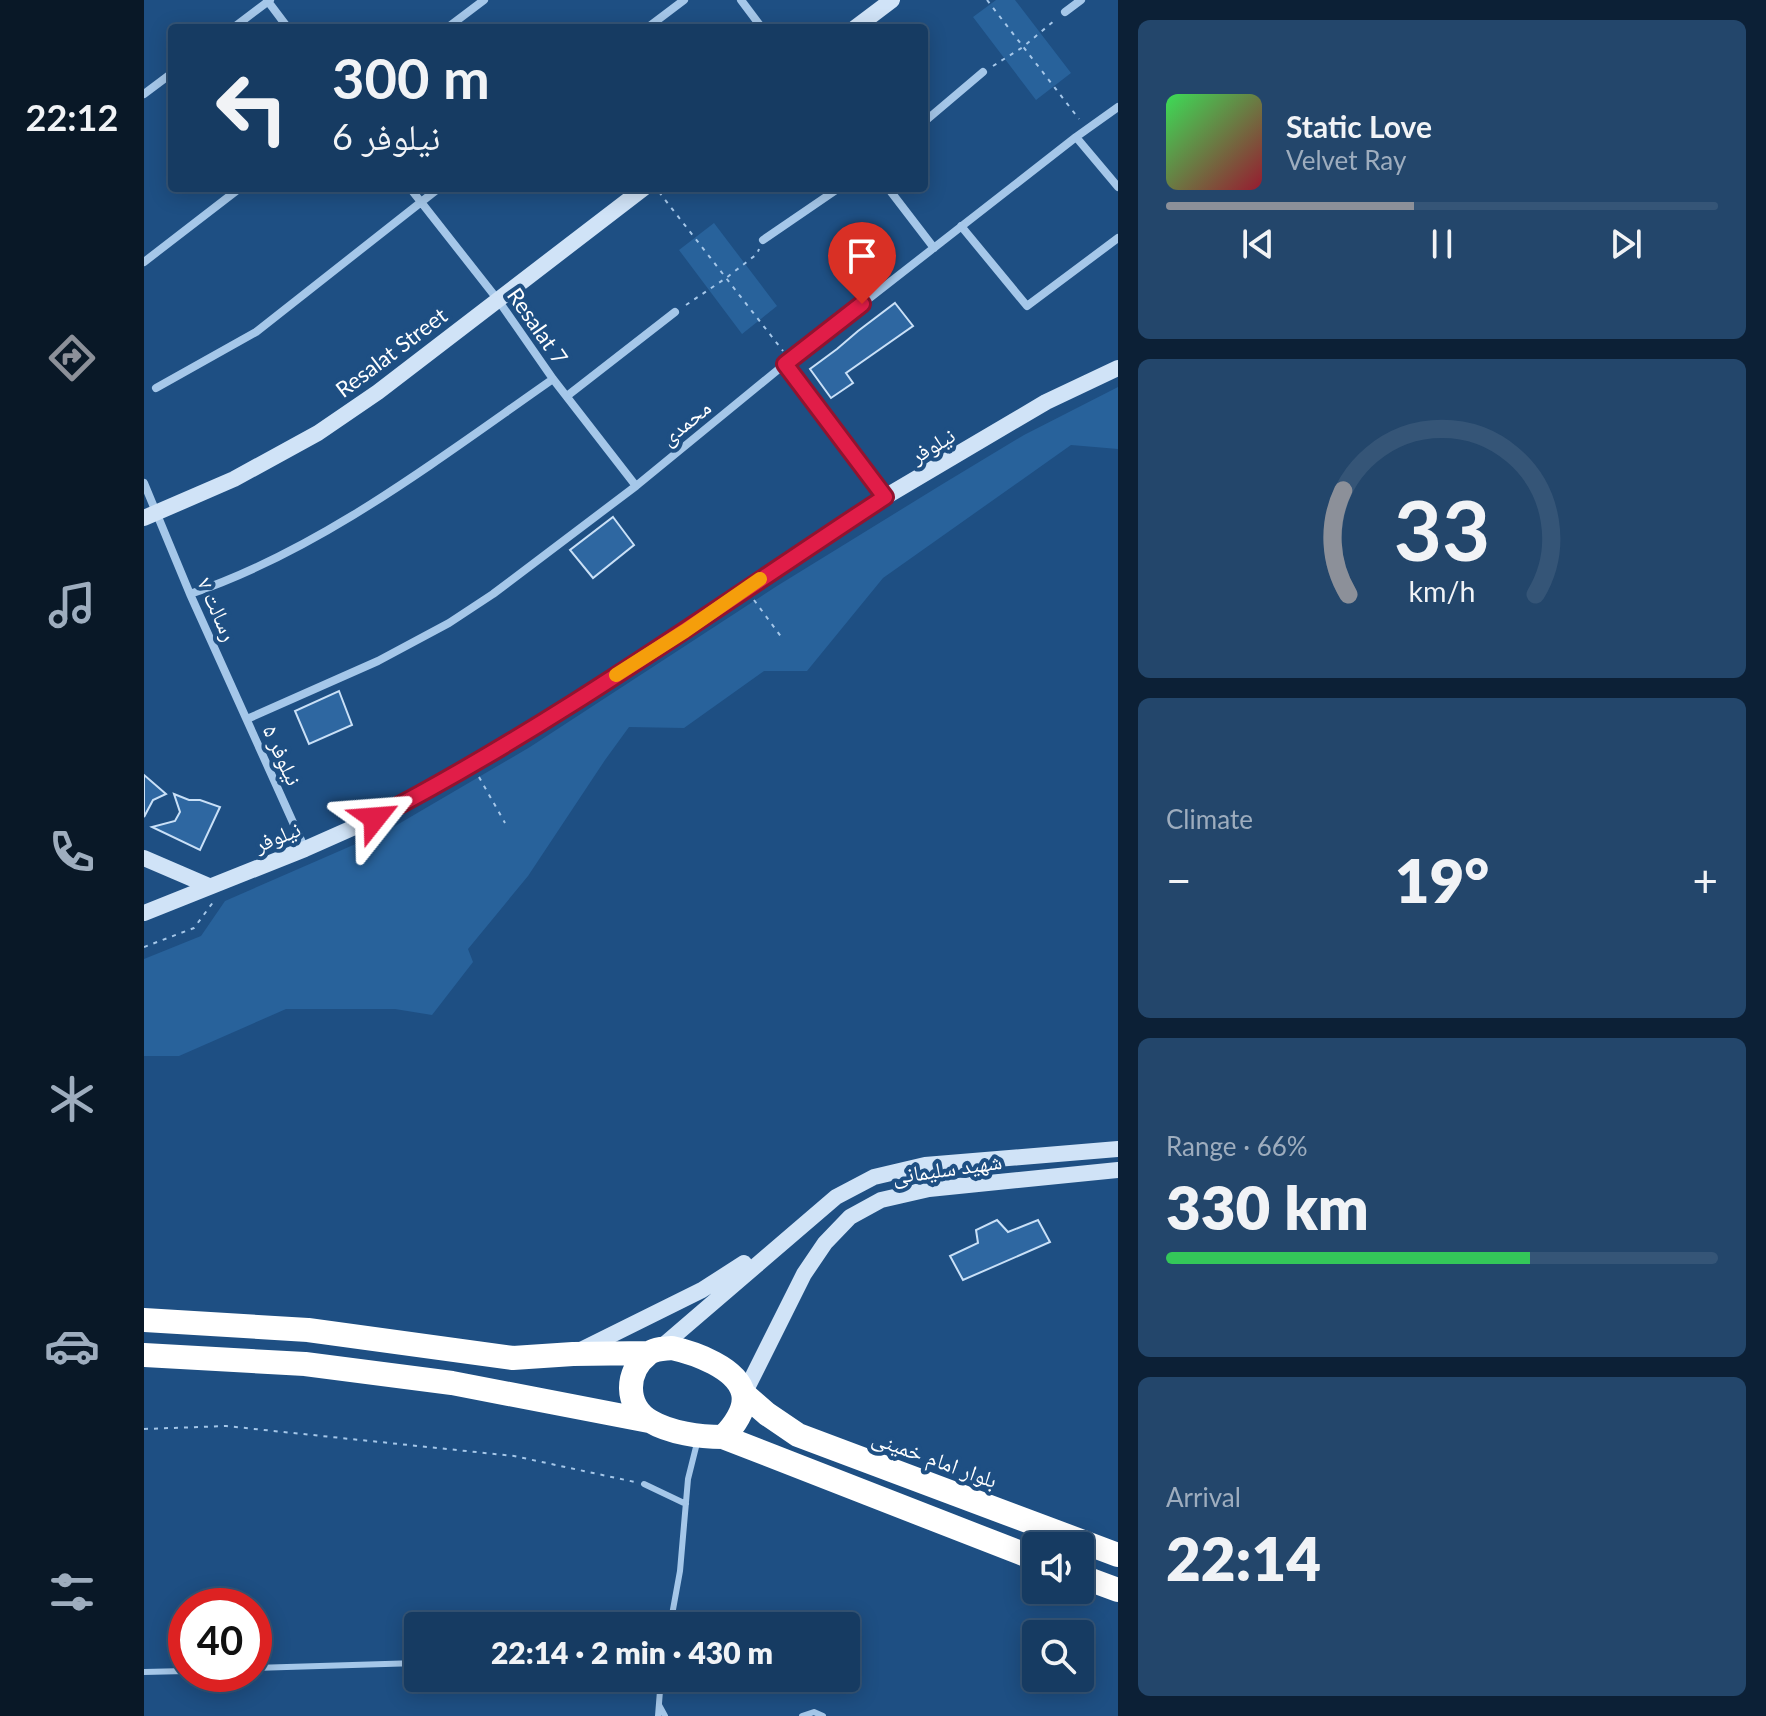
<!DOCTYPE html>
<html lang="en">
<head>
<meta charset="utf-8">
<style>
  body { margin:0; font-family:Lato,"Noto Naskh Arabic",sans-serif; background:#23466b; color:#f1f3f6; height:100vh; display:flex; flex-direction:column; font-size:30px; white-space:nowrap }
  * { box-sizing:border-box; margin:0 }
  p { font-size:26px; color:#9eadbe }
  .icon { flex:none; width:44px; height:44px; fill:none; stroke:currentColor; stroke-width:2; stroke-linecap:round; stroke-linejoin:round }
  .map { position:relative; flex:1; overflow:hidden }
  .panel { display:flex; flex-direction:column; gap:20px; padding:20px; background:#0c2036; width:648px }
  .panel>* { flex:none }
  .guide { position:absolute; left:24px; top:24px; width:760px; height:168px; border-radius:8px; box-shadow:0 4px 20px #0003,0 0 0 2px #355577; background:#163b62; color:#f1f3f6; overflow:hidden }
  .buttons { position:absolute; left:878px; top:1532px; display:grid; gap:16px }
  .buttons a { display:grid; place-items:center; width:72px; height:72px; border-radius:8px; background:#163b62; box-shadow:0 4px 20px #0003,0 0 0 2px #355577; font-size:40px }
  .speed { position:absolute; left:24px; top:1588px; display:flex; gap:16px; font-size:40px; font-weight:700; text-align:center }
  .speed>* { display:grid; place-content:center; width:104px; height:104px; border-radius:50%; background:#163b62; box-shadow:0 4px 20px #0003,0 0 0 2px #355577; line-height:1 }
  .speed .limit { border:12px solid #d22; background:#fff; color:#111 }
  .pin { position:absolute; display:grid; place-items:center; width:68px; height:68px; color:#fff; margin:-82px -34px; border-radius:50% 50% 50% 0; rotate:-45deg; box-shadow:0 0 8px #0007 }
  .pin .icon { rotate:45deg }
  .me { position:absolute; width:88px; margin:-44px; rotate:62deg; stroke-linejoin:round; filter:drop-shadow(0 0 6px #0008) }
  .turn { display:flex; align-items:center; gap:28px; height:168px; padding:0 32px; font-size:36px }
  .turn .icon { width:104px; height:104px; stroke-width:2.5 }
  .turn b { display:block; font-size:56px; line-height:68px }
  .big { font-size:60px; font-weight:800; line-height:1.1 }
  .panel .widget { flex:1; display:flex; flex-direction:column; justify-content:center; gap:12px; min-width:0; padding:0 28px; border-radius:12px; background:#23466b }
  .panel .dial { align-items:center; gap:0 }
  .dial svg { height:208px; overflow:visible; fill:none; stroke:#355577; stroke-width:7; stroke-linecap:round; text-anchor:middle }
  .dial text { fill:#f1f3f6; stroke:none }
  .song { display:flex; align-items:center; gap:24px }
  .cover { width:96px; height:96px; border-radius:12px; background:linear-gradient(135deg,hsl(130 70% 55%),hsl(350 70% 35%)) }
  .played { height:8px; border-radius:4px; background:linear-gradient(90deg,#8c9099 45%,#355577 45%) }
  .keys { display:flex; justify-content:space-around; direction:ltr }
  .heat { display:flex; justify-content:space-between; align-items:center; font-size:44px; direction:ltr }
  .charge { height:12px; border-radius:6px; background:linear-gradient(90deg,#34c759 66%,#355577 0) }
  .trip { position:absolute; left:260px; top:1612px; width:456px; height:80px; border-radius:8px; background:#163b62; box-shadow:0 4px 20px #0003,0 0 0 2px #355577; font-weight:800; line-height:80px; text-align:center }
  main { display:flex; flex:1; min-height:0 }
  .tab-bar { display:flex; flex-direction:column; width:144px; justify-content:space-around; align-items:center; background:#091827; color:#9eadbe }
  .tab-bar .icon { width:56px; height:56px }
  .tab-bar .on { color:#8c9099 }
  .tab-bar b { font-size:36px; color:#f1f3f6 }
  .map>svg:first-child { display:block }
  .green { fill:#28629b }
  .building { fill:#2e67a1; stroke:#c9e0f7; stroke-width:2 }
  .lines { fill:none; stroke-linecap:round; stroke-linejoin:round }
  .path { stroke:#a5c7e9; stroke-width:2; stroke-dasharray:4 6; stroke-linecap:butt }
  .lane { stroke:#a5c7e9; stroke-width:6 }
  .street { stroke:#a5c7e9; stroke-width:8 }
  .secondary { stroke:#d0e3f7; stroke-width:16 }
  .highway { stroke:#fff; stroke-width:24 }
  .route-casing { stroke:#92132f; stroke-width:20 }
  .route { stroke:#e11d48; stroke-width:14 }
  .slow { stroke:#f59e0b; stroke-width:14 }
  .labels { text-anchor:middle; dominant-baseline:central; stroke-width:8; stroke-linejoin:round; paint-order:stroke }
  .street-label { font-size:22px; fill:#fff; stroke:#1e4f83 }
</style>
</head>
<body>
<main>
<nav class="tab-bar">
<b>22:12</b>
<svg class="icon on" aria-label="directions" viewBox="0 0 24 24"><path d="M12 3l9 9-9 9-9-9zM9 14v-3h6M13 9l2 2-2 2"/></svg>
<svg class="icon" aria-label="music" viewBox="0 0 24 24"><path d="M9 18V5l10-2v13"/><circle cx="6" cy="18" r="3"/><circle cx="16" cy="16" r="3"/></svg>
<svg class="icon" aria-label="phone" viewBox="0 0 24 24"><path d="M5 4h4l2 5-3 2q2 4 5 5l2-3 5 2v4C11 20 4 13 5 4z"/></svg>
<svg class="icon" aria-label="climate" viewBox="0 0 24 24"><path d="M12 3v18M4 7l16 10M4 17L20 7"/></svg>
<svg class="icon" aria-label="car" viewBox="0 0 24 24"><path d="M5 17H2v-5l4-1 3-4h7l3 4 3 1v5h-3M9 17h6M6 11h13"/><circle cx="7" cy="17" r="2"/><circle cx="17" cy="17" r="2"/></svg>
<svg class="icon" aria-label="filters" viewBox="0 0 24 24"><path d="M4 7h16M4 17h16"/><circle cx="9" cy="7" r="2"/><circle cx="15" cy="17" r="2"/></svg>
</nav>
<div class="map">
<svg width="974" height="1716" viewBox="0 0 974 1716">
  <rect width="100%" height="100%" fill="#1e4f83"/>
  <path class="green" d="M852,0H871L927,73L892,100L829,17Z
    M570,223L633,306L598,334L535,250Z
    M974,387V449L927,445L739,578L663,671H620L540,728L485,727L461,760L384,876L324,949L329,962L288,1015L251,1009H142L35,1056H0V959L57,936L81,901L246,829L386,747L633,586L797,485L880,435Z"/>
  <path class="building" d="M751,303L769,326L702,373L709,383L687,398L666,369L693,349L714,331Z
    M469,517L490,545L449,578L426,550Z
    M195,691L208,725L165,744L151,711Z
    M0,775L22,794L9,800L0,817Z
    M30,794L45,800H56L76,807L56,850L8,827L31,821L36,812Z
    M853,1220L864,1232L894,1220L906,1242L819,1280L806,1256L834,1243L832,1230Z"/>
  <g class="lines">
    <path class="path" d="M843,0L935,119
      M849,66L879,47L911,20
      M515,192L639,351
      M542,305L582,278L613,254L615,249
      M610,600L638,638
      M335,777L361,823
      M0,947L50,928L70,901
      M0,1429L82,1426L370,1456L491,1482"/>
    <path class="lane" d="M500,1484L542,1504
      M526,1626L536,1571L544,1479L553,1443
      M110,1668L274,1663
      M0,1672L42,1671
      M515,1705L521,1716
      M514,1716L517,1678
      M658,1716L670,1712L679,1716"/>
    <path class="street" d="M123,0L144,28
      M597,0L618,28
      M921,12L937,0
      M89,28L126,0
      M303,28L340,0
      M503,28L540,0
      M0,94L28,73
      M780,122L839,72
      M932,137L974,187
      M266,188L354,300L409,379L492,486
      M744,188L790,248
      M817,226L883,306L974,238
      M619,240L695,188
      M0,262L96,188
      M641,364L741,497
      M12,388L112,332L295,188
      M423,396L531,312
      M0,483L46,594L161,849
      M46,594C177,550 297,457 409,379
      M103,719L234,661L305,623L349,594L492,486L641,364L932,137L974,107"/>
    <path class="secondary" d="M711,28L748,0
      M0,518L90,479L174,433L234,392L500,188
      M0,858L65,886
      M0,913L161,849L231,818L306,778L403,719L541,631L601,589L741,497L902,402L974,368
      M515,1349L692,1197L730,1177L781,1165L974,1149
      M437,1350L558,1290L600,1263
      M600,1394L660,1274L681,1243L706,1217L737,1200L785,1189L974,1170"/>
    <path class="highway" d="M0,1320L164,1330L369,1358L429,1354L504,1353
      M528,1348C551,1353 593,1368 599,1393C603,1409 589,1427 579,1437C556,1437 526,1433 506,1421C481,1406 481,1372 504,1354C511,1348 520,1349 528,1348Z
      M0,1355L161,1364L308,1383L505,1421
      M600,1394L623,1414L654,1435L974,1555
      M579,1437L892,1559
      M936,1576L974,1590"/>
  </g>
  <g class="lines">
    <g class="route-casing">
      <path id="route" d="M231,818C410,725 573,607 741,497L641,364L718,304"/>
    </g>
    <use href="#route" class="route"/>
    <path class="slow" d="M472,675L541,631L616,579"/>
  </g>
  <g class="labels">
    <g class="street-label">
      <text transform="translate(394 326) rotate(55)">Resalat 7</text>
      <text transform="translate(247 352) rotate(-37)">Resalat Street</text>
      <text transform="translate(541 422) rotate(-39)">محمدی</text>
      <text transform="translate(788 445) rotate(-31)">نیلوفر</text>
      <text transform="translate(74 609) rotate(66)">رسالت ۷</text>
      <text transform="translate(139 755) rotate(66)">نیلوفر ۵</text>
      <text transform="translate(133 836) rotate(-22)">نیلوفر</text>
      <text transform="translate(803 1168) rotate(-8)">شهید سلیمانی</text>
      <text transform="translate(791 1458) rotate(20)">بلوار امام خمینی</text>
    </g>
  </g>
</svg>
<div class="buttons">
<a><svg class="icon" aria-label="sound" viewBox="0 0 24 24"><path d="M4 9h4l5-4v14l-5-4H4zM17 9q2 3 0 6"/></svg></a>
<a><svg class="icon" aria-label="search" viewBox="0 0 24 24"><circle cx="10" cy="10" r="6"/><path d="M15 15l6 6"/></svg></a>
</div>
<div class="speed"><div class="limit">40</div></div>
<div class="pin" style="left:718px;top:304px;background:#d93025"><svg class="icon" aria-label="arrive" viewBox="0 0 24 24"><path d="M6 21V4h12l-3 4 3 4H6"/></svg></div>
<svg class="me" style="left:231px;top:818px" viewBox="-20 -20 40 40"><path d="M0-17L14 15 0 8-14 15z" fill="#e11d48" stroke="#fff" stroke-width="4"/></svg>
<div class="trip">22:14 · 2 min · 430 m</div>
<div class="guide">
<div class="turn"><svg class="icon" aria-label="left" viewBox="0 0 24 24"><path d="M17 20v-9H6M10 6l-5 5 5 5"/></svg><div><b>300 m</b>نیلوفر 6</div></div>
</div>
</div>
<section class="panel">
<div class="widget">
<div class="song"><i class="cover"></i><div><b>Static Love</b><p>Velvet Ray</p></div></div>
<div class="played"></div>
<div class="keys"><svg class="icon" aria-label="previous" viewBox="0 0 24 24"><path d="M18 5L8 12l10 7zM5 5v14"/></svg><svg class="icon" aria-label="pause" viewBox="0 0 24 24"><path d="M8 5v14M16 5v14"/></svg><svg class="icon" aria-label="next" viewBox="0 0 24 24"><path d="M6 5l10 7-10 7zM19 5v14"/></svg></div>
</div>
<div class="widget dial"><svg viewBox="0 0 100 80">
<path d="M14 69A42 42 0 1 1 86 69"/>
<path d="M14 69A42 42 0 0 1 12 29" stroke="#8c9099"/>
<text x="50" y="56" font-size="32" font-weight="700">33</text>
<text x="50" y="72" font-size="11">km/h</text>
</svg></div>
<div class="widget"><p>Climate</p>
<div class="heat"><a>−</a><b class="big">19°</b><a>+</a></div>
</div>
<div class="widget"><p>Range · 66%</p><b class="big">330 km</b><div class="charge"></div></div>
<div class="widget"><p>Arrival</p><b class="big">22:14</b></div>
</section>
</main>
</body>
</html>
